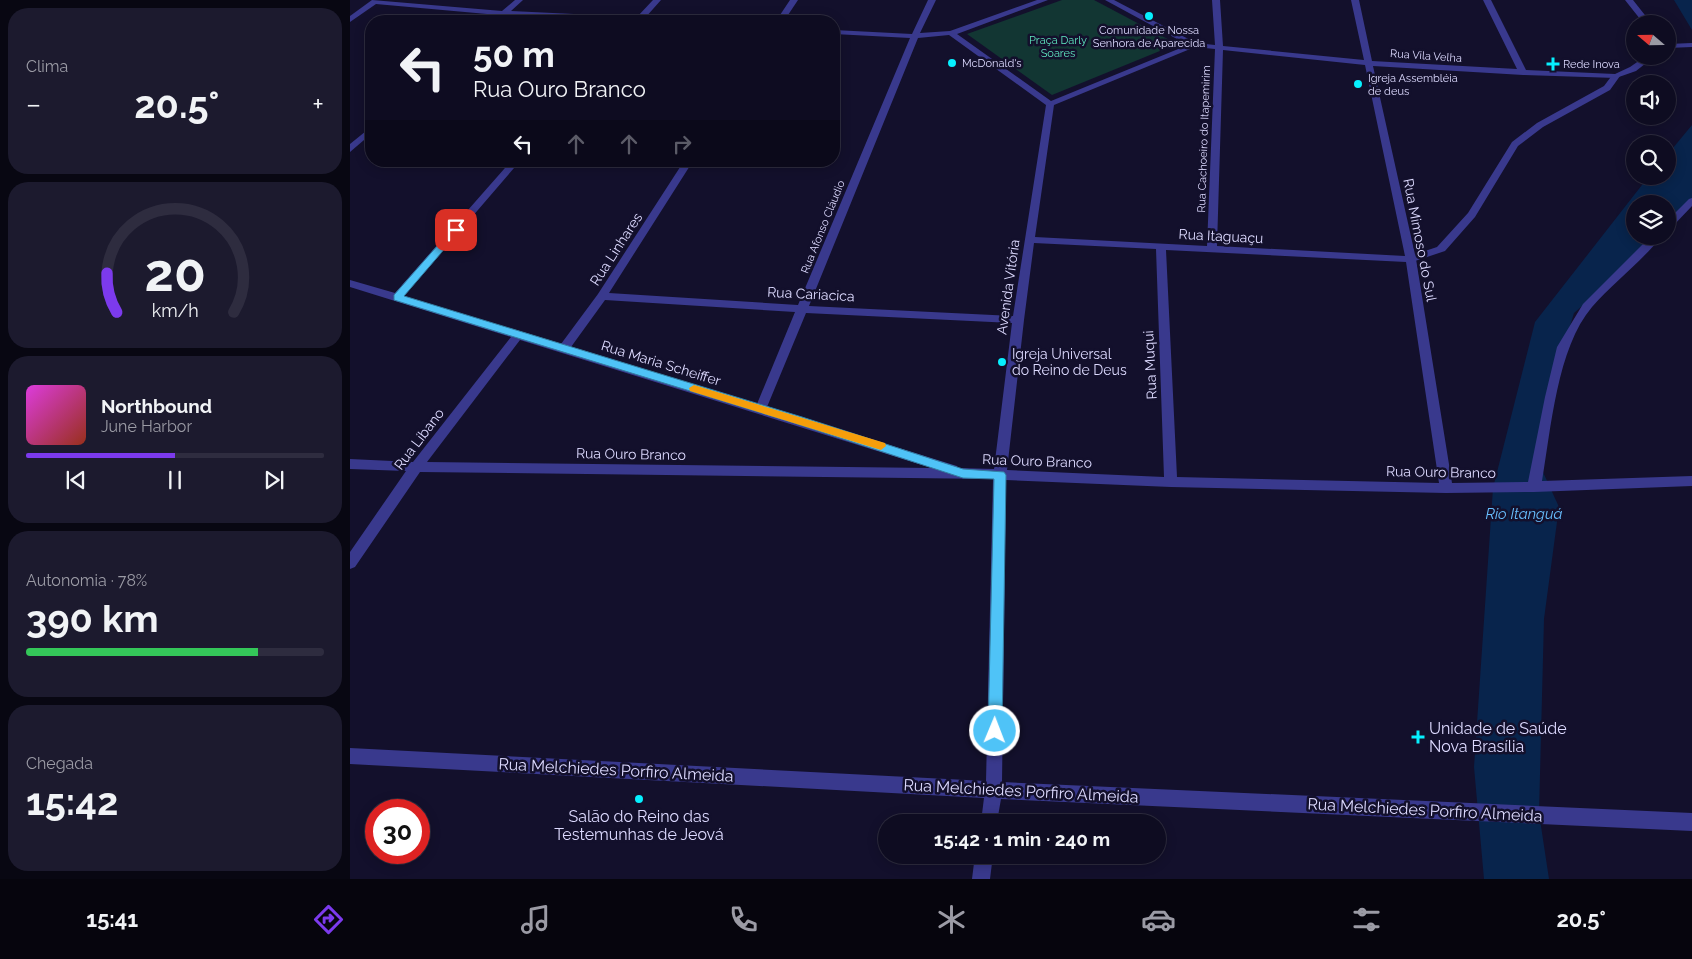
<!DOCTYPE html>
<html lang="pt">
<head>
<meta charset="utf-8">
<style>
  body { margin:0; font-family:Raleway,sans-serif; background:#1c1a2e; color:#f1f3f6; height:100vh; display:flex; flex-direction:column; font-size:19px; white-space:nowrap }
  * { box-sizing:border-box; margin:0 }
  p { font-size:16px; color:#9b9ba5 }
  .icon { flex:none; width:28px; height:28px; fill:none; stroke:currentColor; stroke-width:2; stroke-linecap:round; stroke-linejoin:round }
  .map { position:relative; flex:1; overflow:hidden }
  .drawer { display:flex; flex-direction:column; gap:8px; padding:8px; background:#080712; width:350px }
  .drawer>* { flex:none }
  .guide { position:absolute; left:15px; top:15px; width:475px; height:152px; border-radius:20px; box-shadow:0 2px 12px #0003,0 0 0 1px #2e2c3f; background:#0e0c21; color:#f1f3f6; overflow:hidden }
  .needle { width:32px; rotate:290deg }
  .fabs { position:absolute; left:1276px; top:15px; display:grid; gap:10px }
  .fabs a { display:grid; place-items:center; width:50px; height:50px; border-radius:50%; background:#0e0c21; box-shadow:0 2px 12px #0003,0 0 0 1px #2e2c3f; font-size:25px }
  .speed { position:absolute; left:15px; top:799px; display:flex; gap:10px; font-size:25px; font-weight:700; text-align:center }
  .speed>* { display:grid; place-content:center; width:65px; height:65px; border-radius:50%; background:#0e0c21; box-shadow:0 2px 12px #0003,0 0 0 1px #2e2c3f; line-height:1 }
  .speed .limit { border:8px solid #d22; background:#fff; color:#111 }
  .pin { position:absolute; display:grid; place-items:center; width:42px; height:42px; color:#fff; margin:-21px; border-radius:10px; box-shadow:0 2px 8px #0006 }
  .me { position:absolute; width:55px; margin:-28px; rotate:1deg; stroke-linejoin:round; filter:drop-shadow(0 0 4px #0008) }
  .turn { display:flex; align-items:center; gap:18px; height:105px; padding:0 25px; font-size:22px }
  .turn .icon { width:65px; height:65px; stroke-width:2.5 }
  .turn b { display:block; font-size:35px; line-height:42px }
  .lanes { display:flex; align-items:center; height:48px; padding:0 25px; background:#0003; justify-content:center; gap:25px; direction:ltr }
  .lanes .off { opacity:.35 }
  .big { font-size:38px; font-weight:700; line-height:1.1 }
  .drawer .tile { flex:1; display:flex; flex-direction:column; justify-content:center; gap:8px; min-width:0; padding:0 18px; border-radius:20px; background:#1c1a2e }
  .drawer .dial { align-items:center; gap:0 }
  .dial svg { height:130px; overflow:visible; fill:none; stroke:#2e2c3f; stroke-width:7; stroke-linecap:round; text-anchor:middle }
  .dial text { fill:#f1f3f6; stroke:none }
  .song { display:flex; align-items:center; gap:15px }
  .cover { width:60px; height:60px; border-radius:8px; background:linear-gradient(135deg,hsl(300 70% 55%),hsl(10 70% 35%)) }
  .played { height:5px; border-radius:2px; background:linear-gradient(90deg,#7c3aed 50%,#2e2c3f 50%) }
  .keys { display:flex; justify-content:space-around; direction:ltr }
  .heat { display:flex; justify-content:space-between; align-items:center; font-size:28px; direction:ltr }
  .charge { height:8px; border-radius:4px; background:linear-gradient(90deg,#34c759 78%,#2e2c3f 0) }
  .trip { position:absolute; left:528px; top:814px; width:288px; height:50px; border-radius:25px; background:#0e0c21; box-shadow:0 2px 12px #0003,0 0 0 1px #2e2c3f; font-weight:700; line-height:50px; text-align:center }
  .dock { display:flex; height:80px; justify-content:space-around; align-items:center; background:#06050d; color:#9b9ba5 }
  .dock .icon { width:35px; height:35px }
  .dock .on { color:#7c3aed }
  .dock b { font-size:22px; color:#f1f3f6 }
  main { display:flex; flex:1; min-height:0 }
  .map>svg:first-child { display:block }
  .green { fill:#123633 }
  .water { fill:#08244c }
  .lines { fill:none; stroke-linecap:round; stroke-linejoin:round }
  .lane { fill:#39398d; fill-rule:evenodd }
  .street { fill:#39398d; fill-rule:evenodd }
  .route { fill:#4fc3f7; stroke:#337fa1 }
  .slow { fill:#f59e0b }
  .poi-dot { fill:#06f0ff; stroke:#13102c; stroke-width:2 }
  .labels { text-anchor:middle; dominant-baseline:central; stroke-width:5; stroke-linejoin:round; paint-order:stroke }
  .far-poi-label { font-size:11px; fill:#dddaff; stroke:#13102c; text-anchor:start }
  .far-park-label { font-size:11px; fill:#5fe6bf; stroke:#13102c }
  .far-street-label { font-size:11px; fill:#dddaff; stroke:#13102c }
  .street-label { font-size:14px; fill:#dddaff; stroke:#13102c }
  .poi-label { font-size:14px; fill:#dddaff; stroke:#13102c; text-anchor:start }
  .water-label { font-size:15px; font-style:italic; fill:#68bfff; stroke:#13102c }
  .near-poi-label { font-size:16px; fill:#dddaff; stroke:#13102c; text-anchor:start }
  .near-street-label { font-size:16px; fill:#dddaff; stroke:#13102c }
</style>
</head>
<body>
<main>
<section class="drawer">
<div class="tile"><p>Clima</p>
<div class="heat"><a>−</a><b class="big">20.5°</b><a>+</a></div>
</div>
<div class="tile dial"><svg viewBox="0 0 100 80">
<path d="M14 69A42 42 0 1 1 86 69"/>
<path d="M14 69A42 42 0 0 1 8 45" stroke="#7c3aed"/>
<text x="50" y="56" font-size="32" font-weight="700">20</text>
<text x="50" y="72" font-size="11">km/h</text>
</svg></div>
<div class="tile">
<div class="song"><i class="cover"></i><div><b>Northbound</b><p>June Harbor</p></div></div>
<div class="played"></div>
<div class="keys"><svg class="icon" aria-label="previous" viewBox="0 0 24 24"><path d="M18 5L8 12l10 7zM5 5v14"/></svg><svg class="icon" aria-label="pause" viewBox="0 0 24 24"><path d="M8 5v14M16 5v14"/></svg><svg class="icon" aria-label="next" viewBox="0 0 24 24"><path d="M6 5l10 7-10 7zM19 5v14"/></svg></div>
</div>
<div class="tile"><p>Autonomia · 78%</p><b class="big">390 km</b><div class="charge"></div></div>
<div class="tile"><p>Chegada</p><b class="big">15:42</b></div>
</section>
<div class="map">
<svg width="1342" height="879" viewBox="0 0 1342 879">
  <rect width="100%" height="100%" fill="#13102c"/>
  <path class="green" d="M712,0H744L827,44L702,95L617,34Z"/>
  <path class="water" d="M1324,0H1342V30Z
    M1342,125V203L1318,227V204H1285V236H1308L1277,267L1224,313L1215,342L1192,470L1209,507L1194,619L1189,813L1199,879H1134L1124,767L1143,488L1185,322L1299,176H1318V154Z"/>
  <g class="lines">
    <path class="lane" d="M1263,74L1270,76L1260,90L1193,127L1168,146L1125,217L1095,251L1065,261H1057L1056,259L1057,257L1087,247L1118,213L1162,142L1187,123L1254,86Z"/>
    <path class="street" d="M22,0L152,11L165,0H173L161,11L287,17L303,0H311L295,18L317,19L321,21H277L156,15L149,21H141L148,15L26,4L0,22V16Z
      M440,0H448L434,21H426Z
      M578,0H586L570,33L600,31L687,0H698L607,34L701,101L838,45L755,0H764L846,43L865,45L862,0H870L873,46L1014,60L1001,0H1009L1022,61L1167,69L1133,0H1141L1176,70L1265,74L1280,67L1296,56H1305L1286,71L1266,78L1173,75L1023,66L1066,259L1102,483L1178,482L1195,397L1207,347L1233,304L1301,236H1312C1291,262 1264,282 1242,307C1207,348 1201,429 1192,481L1342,476V486L1184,492L1096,493L821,487L656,480L652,782L1342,813V831L651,799L647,822H631L634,798L0,764V748L636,781L643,479L70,472L5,567L0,569V552L56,471L0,469V459L63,462L161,337L0,287V280L45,293L161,161H170L54,296L211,344L248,294L334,161H343L259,293L448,305L560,38L484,34V30L562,34ZM599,35L696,105L663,316L459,306L568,38ZM845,47L865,49L857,246L685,237L704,105ZM873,50L1015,65L1055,256L867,246ZM684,243L806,249L814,477L657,470L674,320ZM816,250L1056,262L1089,483L827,477ZM255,300L445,312L407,404L221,347ZM456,313L662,323L644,469L608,468L607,466L417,407ZM170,340L582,468L77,462Z
      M1275,0H1283L1302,24H1294Z
      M1342,43V47L1318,48V44Z
      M21,127V134L0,152V144Z
      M1342,198V206L1322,227L1318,228V220L1339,199Z
      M625,855H643L640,879H622Z"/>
  </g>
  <path class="route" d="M106,227L111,230L110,231L54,296L452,417L613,469L654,472L656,475L652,731L650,736L645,738L640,736L638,731L644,479L613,478L444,423L44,300V295L103,228Z"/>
  <path class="slow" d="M344,385L535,443L536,446L531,450L340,391L339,388Z"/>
  <g class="poi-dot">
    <circle cx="799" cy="16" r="5"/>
    <circle cx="602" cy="63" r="5"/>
    <path d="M1200.5 56.5h5v5h5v5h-5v5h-5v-5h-5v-5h5z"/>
    <circle cx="1008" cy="84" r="5"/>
    <circle cx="652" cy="362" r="5"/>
    <path d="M1065.5 729.5h5v5h5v5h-5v5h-5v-5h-5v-5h5z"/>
    <circle cx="289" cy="799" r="5"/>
  </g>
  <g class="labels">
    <g class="far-poi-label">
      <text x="799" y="30" text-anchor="middle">Comunidade Nossa<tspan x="799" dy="13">Senhora de Aparecida</tspan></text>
      <text x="612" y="63">McDonald's</text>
      <text x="1213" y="64">Rede Inova</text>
      <text x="1018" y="78">Igreja Assembléia<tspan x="1018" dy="13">de deus</tspan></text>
    </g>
    <g class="far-park-label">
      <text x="708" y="40">Praça Darly<tspan x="708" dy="13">Soares</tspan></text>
    </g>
    <g class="far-street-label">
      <text transform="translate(1076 56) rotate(4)">Rua Vila Velha</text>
      <text transform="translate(854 139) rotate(-88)">Rua Cachoeiro do Itapemirim</text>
      <text transform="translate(473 227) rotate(-68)">Rua Afonso Cláudio</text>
    </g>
    <g class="street-label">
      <text transform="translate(871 236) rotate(3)">Rua Itaguaçu</text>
      <text transform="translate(1070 240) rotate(79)">Rua Mimoso do Sul</text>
      <text transform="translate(266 249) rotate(-57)">Rua Linhares</text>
      <text transform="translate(658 287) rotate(-82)">Avenida Vitória</text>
      <text transform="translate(461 294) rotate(3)">Rua Cariacica</text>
      <text transform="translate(311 363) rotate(17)">Rua Maria Scheiffer</text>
      <text transform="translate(800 365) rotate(-93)">Rua Muqui</text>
      <text transform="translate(69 439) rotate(-53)">Rua Líbano</text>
      <text transform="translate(281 454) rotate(1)">Rua Ouro Branco</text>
      <text transform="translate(687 461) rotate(2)">Rua Ouro Branco</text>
      <text transform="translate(1091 472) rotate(1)">Rua Ouro Branco</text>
    </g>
    <g class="poi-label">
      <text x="662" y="354">Igreja Universal<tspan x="662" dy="16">do Reino de Deus</tspan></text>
    </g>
    <g class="water-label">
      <text x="1174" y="514">Rio Itanguá</text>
    </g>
    <g class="near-poi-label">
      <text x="1079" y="728">Unidade de Saúde<tspan x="1079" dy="18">Nova Brasília</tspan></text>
      <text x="289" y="816" text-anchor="middle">Salão do Reino das<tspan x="289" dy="18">Testemunhas de Jeová</tspan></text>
    </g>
    <g class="near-street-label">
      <text transform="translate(266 770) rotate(3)">Rua Melchiedes Porfiro Almeida</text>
      <text transform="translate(671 791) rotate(3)">Rua Melchiedes Porfiro Almeida</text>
      <text transform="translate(1075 810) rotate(3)">Rua Melchiedes Porfiro Almeida</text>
    </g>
  </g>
</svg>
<div class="fabs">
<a><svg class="needle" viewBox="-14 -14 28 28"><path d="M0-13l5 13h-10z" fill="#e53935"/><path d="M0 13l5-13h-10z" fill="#9b9ba5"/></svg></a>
<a><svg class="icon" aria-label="sound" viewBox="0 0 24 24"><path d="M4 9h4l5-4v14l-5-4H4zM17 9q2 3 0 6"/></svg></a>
<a><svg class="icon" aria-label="search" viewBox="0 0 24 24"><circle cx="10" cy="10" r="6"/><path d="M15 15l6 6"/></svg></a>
<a><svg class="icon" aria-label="layers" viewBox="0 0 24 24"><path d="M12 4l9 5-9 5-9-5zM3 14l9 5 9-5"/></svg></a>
</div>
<div class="speed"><div class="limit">30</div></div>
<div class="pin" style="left:106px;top:230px;background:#d93025"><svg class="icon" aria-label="arrive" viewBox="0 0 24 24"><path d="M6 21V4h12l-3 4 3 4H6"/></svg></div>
<svg class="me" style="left:645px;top:731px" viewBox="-20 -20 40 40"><circle r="17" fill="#4fc3f7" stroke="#fff" stroke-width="3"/><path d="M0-11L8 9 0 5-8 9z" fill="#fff"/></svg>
<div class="trip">15:42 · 1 min · 240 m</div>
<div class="guide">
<div class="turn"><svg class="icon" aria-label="left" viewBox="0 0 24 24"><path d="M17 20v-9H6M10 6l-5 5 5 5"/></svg><div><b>50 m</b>Rua Ouro Branco</div></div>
<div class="lanes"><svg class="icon" aria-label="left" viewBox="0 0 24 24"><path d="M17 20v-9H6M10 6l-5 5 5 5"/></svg><svg class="icon off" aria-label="ahead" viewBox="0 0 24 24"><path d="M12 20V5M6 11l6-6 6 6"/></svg><svg class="icon off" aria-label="ahead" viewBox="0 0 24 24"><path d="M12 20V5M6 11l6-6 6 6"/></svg><svg class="icon off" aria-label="right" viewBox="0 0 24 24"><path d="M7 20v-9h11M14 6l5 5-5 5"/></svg></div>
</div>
</div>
</main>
<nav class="dock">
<b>15:41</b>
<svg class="icon on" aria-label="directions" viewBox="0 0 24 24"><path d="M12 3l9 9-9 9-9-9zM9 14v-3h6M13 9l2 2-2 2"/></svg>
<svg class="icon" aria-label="music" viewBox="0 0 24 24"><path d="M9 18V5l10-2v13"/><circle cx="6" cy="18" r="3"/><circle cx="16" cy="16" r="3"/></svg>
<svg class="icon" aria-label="phone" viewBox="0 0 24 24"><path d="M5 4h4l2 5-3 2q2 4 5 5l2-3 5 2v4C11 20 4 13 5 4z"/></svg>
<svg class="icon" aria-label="climate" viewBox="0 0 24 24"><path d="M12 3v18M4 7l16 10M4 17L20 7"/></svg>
<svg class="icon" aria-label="car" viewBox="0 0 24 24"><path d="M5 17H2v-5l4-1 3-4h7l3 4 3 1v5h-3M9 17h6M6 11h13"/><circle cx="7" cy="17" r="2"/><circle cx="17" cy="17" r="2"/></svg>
<svg class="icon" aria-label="filters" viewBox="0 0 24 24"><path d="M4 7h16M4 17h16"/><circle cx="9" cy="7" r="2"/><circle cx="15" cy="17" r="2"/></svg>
<b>20.5°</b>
</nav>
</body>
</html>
